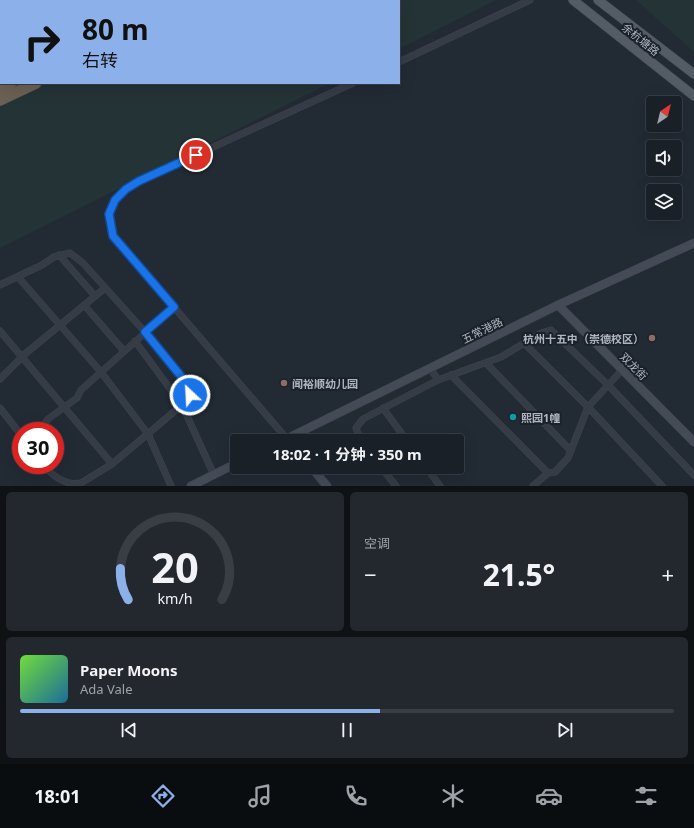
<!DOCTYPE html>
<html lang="zh">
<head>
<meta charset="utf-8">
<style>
  body { margin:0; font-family:"Noto Sans","Noto Sans SC",sans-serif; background:#23282f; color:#f1f3f6; height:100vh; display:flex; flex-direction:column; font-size:15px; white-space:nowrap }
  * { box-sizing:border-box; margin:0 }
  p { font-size:13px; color:#9fa3a7 }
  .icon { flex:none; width:22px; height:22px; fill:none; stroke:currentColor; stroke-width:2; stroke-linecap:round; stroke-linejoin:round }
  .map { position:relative; height:486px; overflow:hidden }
  .sheet { display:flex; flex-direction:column; gap:6px; padding:6px; background:#0e1215; flex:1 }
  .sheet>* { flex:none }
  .top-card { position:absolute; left:0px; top:0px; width:400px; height:84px; box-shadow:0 4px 16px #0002,0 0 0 1px #383e44; background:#8cb0ea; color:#111; overflow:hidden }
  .needle { width:26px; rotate:35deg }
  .tools { position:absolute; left:646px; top:96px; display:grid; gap:8px }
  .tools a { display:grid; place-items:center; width:36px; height:36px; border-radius:4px; background:#1a2027; box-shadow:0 4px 16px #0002,0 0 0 1px #383e44; font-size:20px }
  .speed { position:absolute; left:12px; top:422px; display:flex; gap:8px; font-size:20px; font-weight:700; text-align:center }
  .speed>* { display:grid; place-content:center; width:52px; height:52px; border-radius:50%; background:#1a2027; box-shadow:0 4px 16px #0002,0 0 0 1px #383e44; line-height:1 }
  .speed .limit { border:6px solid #d22; background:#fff; color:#111 }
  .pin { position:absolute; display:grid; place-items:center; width:34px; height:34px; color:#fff; margin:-17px; border:2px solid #fff; border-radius:50%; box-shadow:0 1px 4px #0007 }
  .me { position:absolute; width:44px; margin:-22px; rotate:335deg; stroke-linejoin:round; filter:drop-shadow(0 0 3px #0008) }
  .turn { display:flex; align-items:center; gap:14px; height:84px; padding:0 16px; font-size:18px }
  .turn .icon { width:52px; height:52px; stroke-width:2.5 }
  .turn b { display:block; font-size:28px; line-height:34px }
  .big { font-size:30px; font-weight:700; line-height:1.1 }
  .sheet .tile { flex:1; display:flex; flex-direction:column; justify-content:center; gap:6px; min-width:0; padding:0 14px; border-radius:6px; background:#23282f }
  .sheet .dial { align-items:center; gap:0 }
  .dial svg { height:104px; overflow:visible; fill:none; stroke:#383e44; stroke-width:7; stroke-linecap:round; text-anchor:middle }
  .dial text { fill:#f1f3f6; stroke:none }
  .song { display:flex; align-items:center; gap:12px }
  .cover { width:48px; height:48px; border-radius:6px; background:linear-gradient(135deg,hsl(100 70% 55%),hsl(200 70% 35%)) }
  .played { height:4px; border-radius:2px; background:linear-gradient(90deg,#8cb0ea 55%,#383e44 55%) }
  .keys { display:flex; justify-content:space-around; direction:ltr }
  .heat { display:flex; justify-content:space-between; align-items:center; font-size:22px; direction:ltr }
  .sheet .tiles { flex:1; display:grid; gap:6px; grid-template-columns:1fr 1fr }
  .tile:last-child { grid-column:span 2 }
  .trip { position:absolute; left:230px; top:434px; width:234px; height:40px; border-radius:4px; background:#1a2027; box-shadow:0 4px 16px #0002,0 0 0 1px #383e44; font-weight:700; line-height:40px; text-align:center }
  .dock { display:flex; height:64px; justify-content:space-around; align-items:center; background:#0a0d10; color:#9fa3a7 }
  .dock .icon { width:28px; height:28px }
  .dock .on { color:#8cb0ea }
  .dock b { font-size:18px; color:#f1f3f6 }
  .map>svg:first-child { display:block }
  .green { fill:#243335 }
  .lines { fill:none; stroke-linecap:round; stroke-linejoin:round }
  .street-casing { stroke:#3f454e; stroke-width:7 }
  .secondary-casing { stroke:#3f454e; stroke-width:9 }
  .primary-casing { stroke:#3f454e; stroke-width:10 }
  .highway-casing { stroke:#40464f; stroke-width:12 }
  .street { stroke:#353c45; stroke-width:6 }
  .secondary { stroke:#444b57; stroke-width:8 }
  .primary { stroke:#535b65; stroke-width:9 }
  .highway { stroke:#6a6153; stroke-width:11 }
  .route-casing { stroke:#114b97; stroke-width:10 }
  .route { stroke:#1a73e8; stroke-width:7 }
  .education-dot { fill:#8d6e63; stroke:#1b2129; stroke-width:1.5 }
  .culture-dot { fill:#0f9aa8; stroke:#1b2129; stroke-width:1.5 }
  .labels { text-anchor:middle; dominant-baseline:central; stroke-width:4; stroke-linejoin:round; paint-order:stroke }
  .street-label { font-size:11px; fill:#b0b6c1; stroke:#1b2129 }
  .poi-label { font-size:11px; font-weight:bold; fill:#b0b6c1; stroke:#1b2129; text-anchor:start }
</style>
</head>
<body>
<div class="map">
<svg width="694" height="486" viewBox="0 0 694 486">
  <rect width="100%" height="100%" fill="#222a34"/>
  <path class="green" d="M0,0H496L399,49V1H1V83H330L0,248Z
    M636,0H694V52Z"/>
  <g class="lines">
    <g class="street-casing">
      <path id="street" d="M399,62L530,0
        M59,255L95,296
        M18,277L101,372L148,434L171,486
        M0,285L42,265L54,257L70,253L83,263L145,332L189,388L190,395L188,400L112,464L81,483C66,486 52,476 44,465
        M84,305L124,351
        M0,331L112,464
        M135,341L182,405L214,475
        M524,343L588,407L662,486
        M486,363L571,451
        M430,368L438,380
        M451,375L548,473
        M0,379L25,354L105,288
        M0,408L21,435
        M383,408L407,441
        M40,431L48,419L77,398L81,390L174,307
        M287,439L113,236C112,229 109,220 110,213C113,198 127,189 139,181L353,83
        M361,441L356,428L363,419L438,380L501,357L541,333L551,330L608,385L694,475
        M381,467L396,486
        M426,467L440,486
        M533,486L548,473L555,472L568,458L588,407L622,370"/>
    </g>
    <g class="secondary-casing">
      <path id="secondary" d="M558,305L694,442
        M282,441L558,305L694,243
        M311,467L327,486
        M191,486L237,463"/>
    </g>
    <g class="primary-casing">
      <path id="primary" d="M573,0L694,96
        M598,0L694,74"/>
    </g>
    <g class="highway-casing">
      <path id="highway" d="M184,1L186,0
        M211,1L213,0
        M0,89L11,83
        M0,100L36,83"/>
    </g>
    <use href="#street" class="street"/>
    <use href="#secondary" class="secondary"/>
    <use href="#primary" class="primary"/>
    <use href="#highway" class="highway"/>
  </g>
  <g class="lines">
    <g class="route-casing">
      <path id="route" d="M190,395L184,380L145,332L174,307L113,236L109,214L115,200L126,189L139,181L196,155"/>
    </g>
    <use href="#route" class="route"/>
  </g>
  <g class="education-dot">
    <circle cx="652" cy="338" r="4"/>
    <circle cx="284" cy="383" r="4"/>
  </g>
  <circle class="culture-dot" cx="513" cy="417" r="4"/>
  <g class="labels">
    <g class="street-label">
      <text transform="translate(641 39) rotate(39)">余杭塘路</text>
      <text transform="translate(482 330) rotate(-26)">五常港路</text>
      <text transform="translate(634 366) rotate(45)">双龙街</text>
    </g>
    <g class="poi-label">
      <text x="644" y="338" text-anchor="end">杭州十五中（崇德校区）</text>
      <text x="292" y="383">闻裕顺幼儿园</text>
      <text x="521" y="417">熙园1幢</text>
    </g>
  </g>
</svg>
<div class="tools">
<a><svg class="needle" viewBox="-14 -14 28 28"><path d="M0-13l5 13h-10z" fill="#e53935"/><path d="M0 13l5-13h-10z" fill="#9fa3a7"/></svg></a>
<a><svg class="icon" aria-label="sound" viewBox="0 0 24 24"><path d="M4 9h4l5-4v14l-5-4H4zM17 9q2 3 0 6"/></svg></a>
<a><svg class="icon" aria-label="layers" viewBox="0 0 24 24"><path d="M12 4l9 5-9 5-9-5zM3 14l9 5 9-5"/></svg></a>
</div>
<div class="speed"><div class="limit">30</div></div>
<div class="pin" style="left:196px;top:155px;background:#d93025"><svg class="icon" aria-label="arrive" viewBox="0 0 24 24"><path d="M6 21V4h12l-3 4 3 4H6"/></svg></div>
<svg class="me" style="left:190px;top:395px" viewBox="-20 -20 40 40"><circle r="17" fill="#1a73e8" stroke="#fff" stroke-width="3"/><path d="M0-11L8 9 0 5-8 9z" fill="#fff"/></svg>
<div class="trip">18:02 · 1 分钟 · 350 m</div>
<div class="top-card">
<div class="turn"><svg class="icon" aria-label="right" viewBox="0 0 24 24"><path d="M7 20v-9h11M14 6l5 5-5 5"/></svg><div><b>80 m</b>右转</div></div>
</div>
</div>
<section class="sheet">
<div class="tiles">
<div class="tile dial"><svg viewBox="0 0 100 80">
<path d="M14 69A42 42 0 1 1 86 69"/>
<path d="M14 69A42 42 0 0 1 8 45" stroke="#8cb0ea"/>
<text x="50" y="56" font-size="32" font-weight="700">20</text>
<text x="50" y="72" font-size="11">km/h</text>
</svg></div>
<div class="tile"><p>空调</p>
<div class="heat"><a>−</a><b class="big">21.5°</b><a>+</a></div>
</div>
<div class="tile">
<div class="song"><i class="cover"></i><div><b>Paper Moons</b><p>Ada Vale</p></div></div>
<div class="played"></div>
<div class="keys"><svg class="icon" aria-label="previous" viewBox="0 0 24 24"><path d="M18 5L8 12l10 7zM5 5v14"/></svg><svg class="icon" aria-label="pause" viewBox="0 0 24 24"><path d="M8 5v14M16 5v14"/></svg><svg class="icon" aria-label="next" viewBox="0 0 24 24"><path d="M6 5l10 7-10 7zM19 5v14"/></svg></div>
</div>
</div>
</section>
<nav class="dock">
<b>18:01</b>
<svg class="icon on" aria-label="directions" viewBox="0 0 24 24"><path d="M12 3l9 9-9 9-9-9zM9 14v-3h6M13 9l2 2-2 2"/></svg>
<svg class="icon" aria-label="music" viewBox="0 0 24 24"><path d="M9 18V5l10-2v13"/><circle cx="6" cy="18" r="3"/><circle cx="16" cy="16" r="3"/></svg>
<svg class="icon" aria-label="phone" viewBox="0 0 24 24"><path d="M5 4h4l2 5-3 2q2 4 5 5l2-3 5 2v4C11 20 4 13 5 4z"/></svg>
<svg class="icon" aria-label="climate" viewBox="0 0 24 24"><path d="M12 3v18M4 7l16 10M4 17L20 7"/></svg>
<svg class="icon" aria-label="car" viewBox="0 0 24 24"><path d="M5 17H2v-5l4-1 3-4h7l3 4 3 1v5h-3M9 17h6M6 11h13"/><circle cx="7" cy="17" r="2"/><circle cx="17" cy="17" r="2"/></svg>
<svg class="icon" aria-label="filters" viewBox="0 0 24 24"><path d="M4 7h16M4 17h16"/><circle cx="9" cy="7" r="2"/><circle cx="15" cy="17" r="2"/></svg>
</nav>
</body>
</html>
